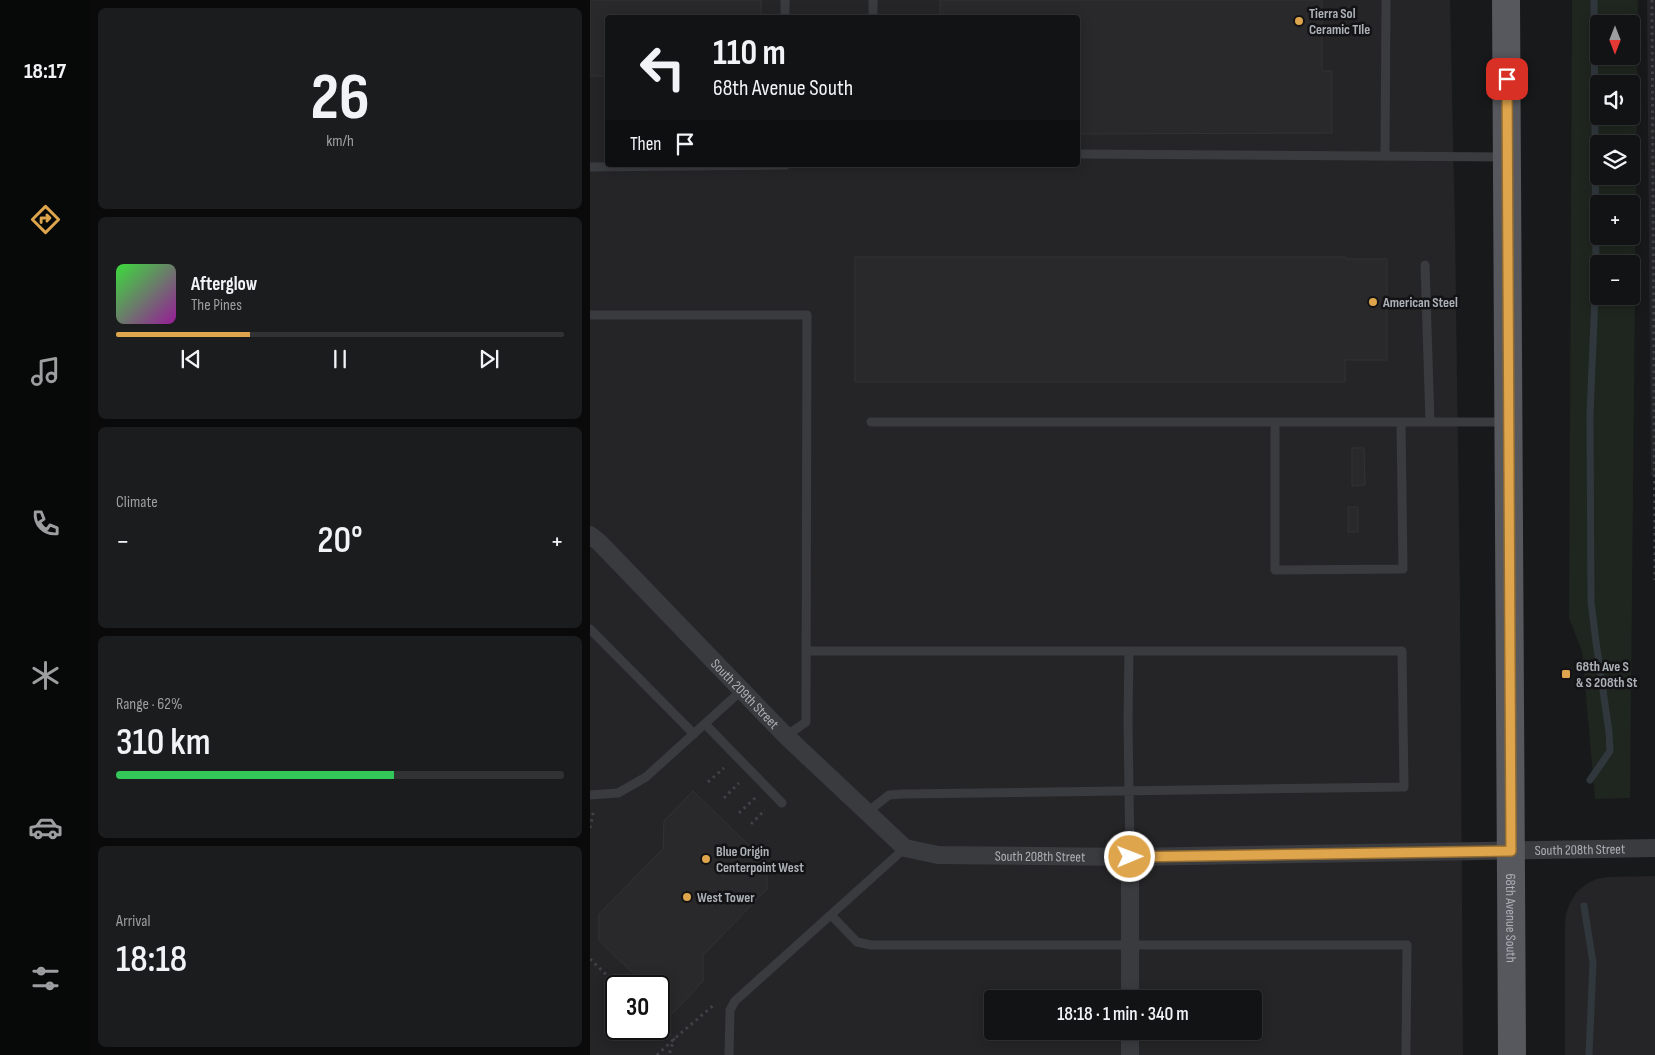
<!DOCTYPE html>
<html lang="en">
<head>
<meta charset="utf-8">
<style>
  body { margin:0; font-family:"Sofia Sans Condensed",sans-serif; background:#1b1c1d; color:#f1f3f6; height:100vh; display:flex; flex-direction:column; font-size:19px; white-space:nowrap }
  * { box-sizing:border-box; margin:0 }
  p { font-size:16px; color:#9c9ea0 }
  .icon { flex:none; width:28px; height:28px; fill:none; stroke:currentColor; stroke-width:2; stroke-linecap:round; stroke-linejoin:round }
  .map { position:relative; flex:1; overflow:hidden }
  .side { display:flex; flex-direction:column; gap:8px; padding:8px; background:#0a0a0b; width:500px }
  .side>* { flex:none }
  .top-card { position:absolute; left:15px; top:15px; width:475px; height:152px; border-radius:5px; box-shadow:0 2px 12px #0003,0 0 0 1px #313234; background:#121314; color:#f1f3f6; overflow:hidden }
  .needle { width:32px; rotate:180deg }
  .buttons { position:absolute; left:1000px; top:15px; display:grid; gap:10px }
  .buttons a { display:grid; place-items:center; width:50px; height:50px; border-radius:5px; background:#121314; box-shadow:0 2px 12px #0003,0 0 0 1px #313234; font-size:25px }
  .speed { position:absolute; left:15px; top:975px; display:flex; gap:10px; font-size:25px; font-weight:700; text-align:center }
  .speed>* { display:grid; place-content:center; width:65px; height:65px; border-radius:50%; background:#121314; box-shadow:0 2px 12px #0003,0 0 0 1px #313234; line-height:1 }
  .speed .limit { border:2px solid #111; border-radius:8px; background:#fff; color:#111 }
  .pin { position:absolute; display:grid; place-items:center; width:42px; height:42px; color:#fff; margin:-21px; border-radius:10px; box-shadow:0 2px 8px #0006 }
  .me { position:absolute; width:55px; margin:-28px; rotate:89deg; stroke-linejoin:round; filter:drop-shadow(0 0 4px #0008) }
  .turn { display:flex; align-items:center; gap:18px; height:105px; padding:0 25px; font-size:22px }
  .turn .icon { width:65px; height:65px; stroke-width:2.5 }
  .turn b { display:block; font-size:35px; line-height:42px }
  .then { display:flex; align-items:center; height:48px; padding:0 25px; background:#0003; gap:10px; font-size:19px }
  .big { font-size:38px; font-weight:600; line-height:1.1 }
  .side .card { flex:1; display:flex; flex-direction:column; justify-content:center; gap:8px; min-width:0; padding:0 18px; border-radius:8px; background:#1b1c1d }
  .side .dial { align-items:center; gap:0 }
  .dial b { font-size:65px; line-height:1 }
  .song { display:flex; align-items:center; gap:15px }
  .cover { width:60px; height:60px; border-radius:8px; background:linear-gradient(135deg,hsl(120 70% 55%),hsl(300 70% 35%)) }
  .played { height:5px; border-radius:2px; background:linear-gradient(90deg,#dfa54c 30%,#313234 30%) }
  .keys { display:flex; justify-content:space-around; direction:ltr }
  .heat { display:flex; justify-content:space-between; align-items:center; font-size:28px; direction:ltr }
  .charge { height:8px; border-radius:4px; background:linear-gradient(90deg,#34c759 62%,#313234 0) }
  .trip { position:absolute; left:394px; top:990px; width:278px; height:50px; border-radius:5px; background:#121314; box-shadow:0 2px 12px #0003,0 0 0 1px #313234; font-weight:600; line-height:50px; text-align:center }
  main { display:flex; flex:1; min-height:0 }
  .dock { display:flex; flex-direction:column; width:90px; justify-content:space-around; align-items:center; background:#070808; color:#9c9ea0 }
  .dock .icon { width:35px; height:35px }
  .dock .active { color:#dfa54c }
  .dock b { font-size:22px; color:#f1f3f6 }
  .map>svg:first-child { display:block }
  .built { fill:#252527; fill-rule:evenodd }
  .green { fill:#1f251f; fill-rule:evenodd }
  .lines { fill:none; stroke-linecap:round; stroke-linejoin:round }
  .stream { stroke:#30383d; stroke-width:7 }
  .building { fill:#29292b; stroke:#333336 }
  .path { stroke:#404246; stroke-width:3; stroke-dasharray:2.5 4; stroke-linecap:butt }
  .lane { stroke:#3a3b3f; stroke-width:9 }
  .street { stroke:#3a3b3f; stroke-width:18 }
  .primary { stroke:#56585d; stroke-width:28 }
  .route-casing { stroke:#916b31; stroke-width:12 }
  .route { stroke:#dfa54c; stroke-width:9 }
  .poi-dot { fill:#dfa54c; stroke:#131315; stroke-width:2 }
  .labels { text-anchor:middle; dominant-baseline:central; stroke-width:5; stroke-linejoin:round; paint-order:stroke }
  .poi-label { font-size:14px; font-weight:bold; fill:#acb1b8; stroke:#131315; text-anchor:start }
  .street-label { font-size:14px; fill:#acb1b8; stroke:#131315 }
</style>
</head>
<body>
<main>
<nav class="dock">
<b>18:17</b>
<svg class="icon active" aria-label="directions" viewBox="0 0 24 24"><path d="M12 3l9 9-9 9-9-9zM9 14v-3h6M13 9l2 2-2 2"/></svg>
<svg class="icon" aria-label="music" viewBox="0 0 24 24"><path d="M9 18V5l10-2v13"/><circle cx="6" cy="18" r="3"/><circle cx="16" cy="16" r="3"/></svg>
<svg class="icon" aria-label="phone" viewBox="0 0 24 24"><path d="M5 4h4l2 5-3 2q2 4 5 5l2-3 5 2v4C11 20 4 13 5 4z"/></svg>
<svg class="icon" aria-label="climate" viewBox="0 0 24 24"><path d="M12 3v18M4 7l16 10M4 17L20 7"/></svg>
<svg class="icon" aria-label="car" viewBox="0 0 24 24"><path d="M5 17H2v-5l4-1 3-4h7l3 4 3 1v5h-3M9 17h6M6 11h13"/><circle cx="7" cy="17" r="2"/><circle cx="17" cy="17" r="2"/></svg>
<svg class="icon" aria-label="filters" viewBox="0 0 24 24"><path d="M4 7h16M4 17h16"/><circle cx="9" cy="7" r="2"/><circle cx="15" cy="17" r="2"/></svg>
</nav>
<section class="side">
<div class="card dial"><b>26</b><p>km/h</p></div>
<div class="card">
<div class="song"><i class="cover"></i><div><b>Afterglow</b><p>The Pines</p></div></div>
<div class="played"></div>
<div class="keys"><svg class="icon" aria-label="previous" viewBox="0 0 24 24"><path d="M18 5L8 12l10 7zM5 5v14"/></svg><svg class="icon" aria-label="pause" viewBox="0 0 24 24"><path d="M8 5v14M16 5v14"/></svg><svg class="icon" aria-label="next" viewBox="0 0 24 24"><path d="M6 5l10 7-10 7zM19 5v14"/></svg></div>
</div>
<div class="card"><p>Climate</p>
<div class="heat"><a>−</a><b class="big">20°</b><a>+</a></div>
</div>
<div class="card"><p>Range · 62%</p><b class="big">310 km</b><div class="charge"></div></div>
<div class="card"><p>Arrival</p><b class="big">18:18</b></div>
</section>
<div class="map">
<svg width="1065" height="1055" viewBox="0 0 1065 1055">
  <rect width="100%" height="100%" fill="#18191a"/>
  <path class="built" d="M0,0H860L865,230L870,599L873,1055H0ZM18,18H488V165H18ZM26,986H69V1029H26ZM402,999H662V1031H402Z
    M1057,0H1065V476H1061Z
    M1065,876V1055H975V925L976,914L980,903L986,893L995,885L1006,879L1018,877Z"/>
  <path class="green" d="M982,0H1048L1040,798L1005,799L992,651L979,618ZM1009,24H1041V56H1009ZM1009,84H1041V116H1009ZM1009,144H1041V176H1009ZM1009,204H1041V236H1009ZM1009,264H1041V296H1009Z"/>
  <g class="lines">
    <path class="stream" d="M1000,780L1020,751L1019,732L1006,642L1001,602L1000,414L1006,273L1004,0
      M994,906L1003,963L999,1055"/>
  </g>
  <path class="building" d="M0,0H171V18H18V76H0Z
    M350,0H732V71H742V133L488,134V18H350Z
    M265,257H756V259H797V360H755V382H265Z
    M762,448H774L775,485L762,486Z
    M758,507H768V532H758Z
    M103,791L177,863V889L113,955V981L83,1013L69,999V986H56L9,940V914L73,849L74,821Z"/>
  <g class="lines">
    <path class="path" d="M1062,0L1065,580
      M118,782L134,768
      M134,798L149,783
      M149,813L165,798
      M161,824L175,810
      M0,828L4,809
      M0,959L28,986
      M69,1025L84,1039L79,1055
      M67,1055L84,1039L125,1004"/>
    <path class="lane" d="M195,0V18
      M283,18V0
      M488,154L915,157
      M795,156L796,0
      M0,167L196,165
      M835,265L840,422
      M0,315H217L216,722L196,736
      M281,422H916
      M685,422V570L813,569L811,422
      M0,629L104,734
      M216,651H812L814,787L313,794L299,795L276,813
      M539,651L538,721L540,857
      M115,724L192,803
      M0,795L28,793L56,777L152,690
      M241,915L267,942L281,945H817L816,1055
      M139,1055L140,1010L145,1001L315,848"/>
    <g class="street">
      <path id="s1" d="M0,535L9,542L196,736L315,848L348,855L540,857L1065,848"/>
      <path d="M540,857V999"/>
      <path d="M540,1031V1055"/>
    </g>
    <path class="primary" id="s2" d="M916,0L922,1055"/>
  </g>
  <g class="lines">
    <g class="route-casing">
      <path id="route" d="M540,857L921,851L917,79"/>
    </g>
    <use href="#route" class="route"/>
  </g>
  <g class="poi-dot">
    <circle cx="709" cy="21" r="5"/>
    <circle cx="783" cy="302" r="5"/>
    <rect x="971" y="669" width="10" height="10" rx="2.5"/>
    <circle cx="116" cy="859" r="5"/>
    <circle cx="97" cy="897" r="5"/>
  </g>
  <g class="labels">
    <g class="poi-label">
      <text x="719" y="13">Tierra Sol<tspan x="719" dy="16">Ceramic TIle</tspan></text>
      <text x="793" y="302">American Steel</text>
      <text x="986" y="666">68th Ave S<tspan x="986" dy="16">&amp; S 208th St</tspan></text>
      <text x="126" y="851">Blue Origin<tspan x="126" dy="16">Centerpoint West</tspan></text>
      <text x="107" y="897">West Tower</text>
    </g>
    <g class="street-label">
      <text stroke="none"><textPath href="#s1" startOffset="222">South 209th Street</textPath></text>
      <text stroke="none"><textPath href="#s1" startOffset="1120">South 208th Street</textPath></text>
      <text stroke="none"><textPath href="#s1" startOffset="580">South 208th Street</textPath></text>
      <text stroke="none"><textPath href="#s2" startOffset="918">68th Avenue South</textPath></text>
    </g>
  </g>
</svg>
<div class="buttons">
<a><svg class="needle" viewBox="-14 -14 28 28"><path d="M0-13l5 13h-10z" fill="#e53935"/><path d="M0 13l5-13h-10z" fill="#9c9ea0"/></svg></a>
<a><svg class="icon" aria-label="sound" viewBox="0 0 24 24"><path d="M4 9h4l5-4v14l-5-4H4zM17 9q2 3 0 6"/></svg></a>
<a><svg class="icon" aria-label="layers" viewBox="0 0 24 24"><path d="M12 4l9 5-9 5-9-5zM3 14l9 5 9-5"/></svg></a>
<a>+</a>
<a>−</a>
</div>
<div class="speed"><div class="limit">30</div></div>
<div class="pin" style="left:917px;top:79px;background:#d93025"><svg class="icon" aria-label="arrive" viewBox="0 0 24 24"><path d="M6 21V4h12l-3 4 3 4H6"/></svg></div>
<svg class="me" style="left:540px;top:857px" viewBox="-20 -20 40 40"><circle r="17" fill="#dfa54c" stroke="#fff" stroke-width="3"/><path d="M0-11L8 9 0 5-8 9z" fill="#fff"/></svg>
<div class="trip">18:18 · 1 min · 340 m</div>
<div class="top-card">
<div class="turn"><svg class="icon" aria-label="left" viewBox="0 0 24 24"><path d="M17 20v-9H6M10 6l-5 5 5 5"/></svg><div><b>110 m</b>68th Avenue South</div></div>
<div class="then">Then<svg class="icon" aria-label="arrive" viewBox="0 0 24 24"><path d="M6 21V4h12l-3 4 3 4H6"/></svg></div>
</div>
</div>
</main>
</body>
</html>
